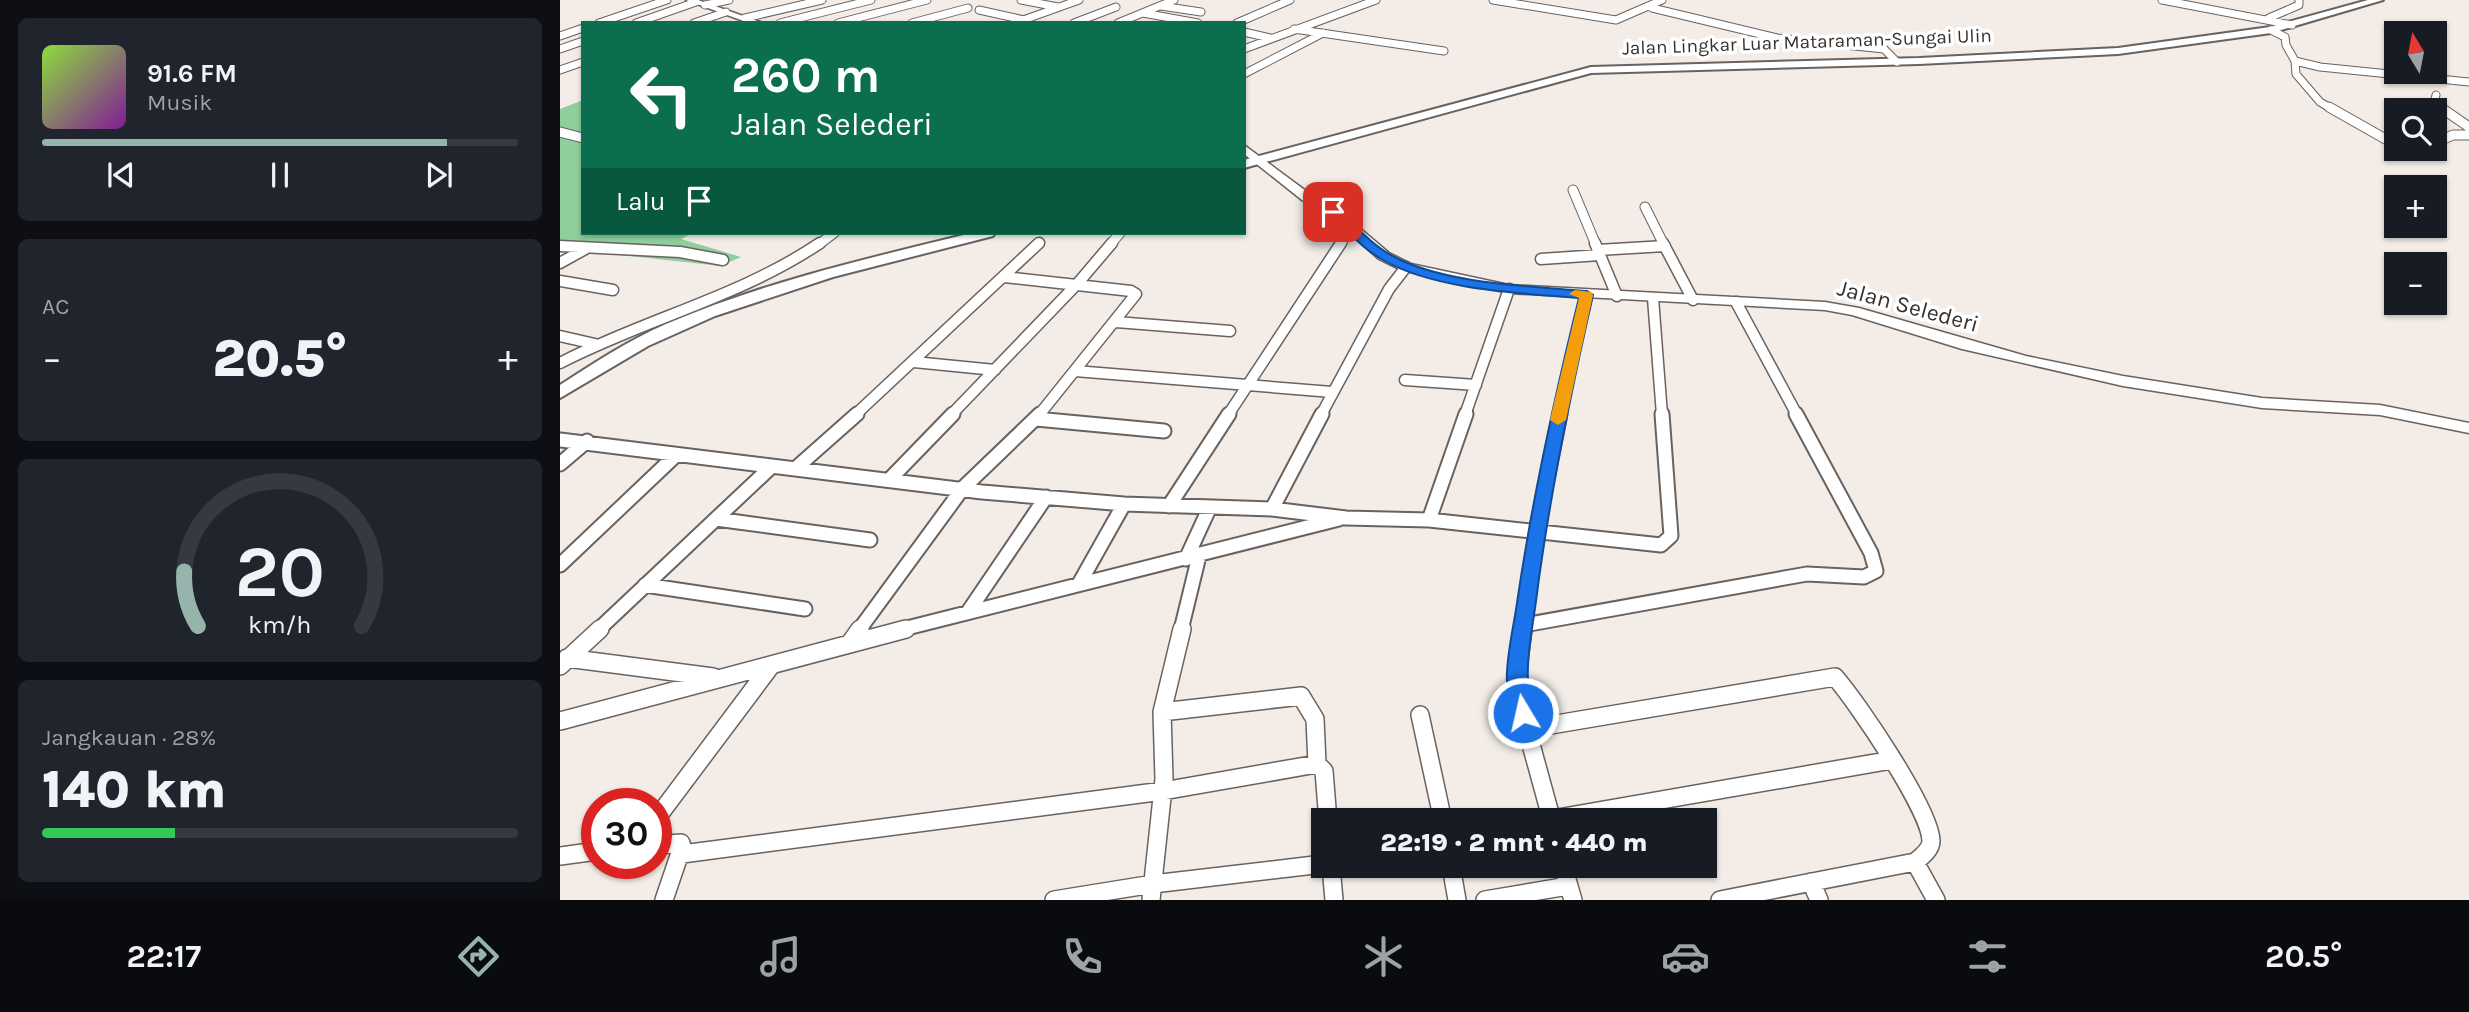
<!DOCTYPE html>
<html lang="id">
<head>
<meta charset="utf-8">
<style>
  body { margin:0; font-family:Karla,sans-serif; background:#20242c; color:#f1f3f6; height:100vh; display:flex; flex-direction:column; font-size:26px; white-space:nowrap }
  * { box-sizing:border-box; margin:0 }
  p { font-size:23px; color:#9ea1a6 }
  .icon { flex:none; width:38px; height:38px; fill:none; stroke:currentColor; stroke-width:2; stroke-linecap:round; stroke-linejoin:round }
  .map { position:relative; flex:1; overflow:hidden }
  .panel { display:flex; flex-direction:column; gap:18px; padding:18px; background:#0d0f14; width:560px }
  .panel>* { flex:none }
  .banner { position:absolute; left:21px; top:21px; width:665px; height:214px; border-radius:0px; box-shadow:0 2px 5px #0004; background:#0b6e4f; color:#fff; overflow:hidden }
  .needle { width:46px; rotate:350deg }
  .controls { position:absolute; left:1824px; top:21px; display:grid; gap:14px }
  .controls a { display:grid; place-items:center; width:63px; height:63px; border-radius:0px; background:#171b24; box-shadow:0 2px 5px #0004; font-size:35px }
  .speed { position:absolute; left:21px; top:788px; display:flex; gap:14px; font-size:35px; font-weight:700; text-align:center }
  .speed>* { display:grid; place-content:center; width:91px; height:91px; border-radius:50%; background:#171b24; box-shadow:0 2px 5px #0004; line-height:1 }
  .speed .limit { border:10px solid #d22; background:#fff; color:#111 }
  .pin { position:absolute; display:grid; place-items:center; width:60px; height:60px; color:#fff; margin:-30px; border-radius:14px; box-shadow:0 4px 10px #0006 }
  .me { position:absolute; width:77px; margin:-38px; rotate:351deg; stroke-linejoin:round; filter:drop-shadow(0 0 5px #0008) }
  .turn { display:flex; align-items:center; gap:24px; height:147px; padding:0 35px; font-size:32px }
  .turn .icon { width:91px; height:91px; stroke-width:2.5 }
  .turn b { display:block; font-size:49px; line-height:60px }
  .then { display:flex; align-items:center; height:66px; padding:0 35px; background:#0003; gap:14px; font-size:26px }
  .big { font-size:52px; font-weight:800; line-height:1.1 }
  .panel .card { flex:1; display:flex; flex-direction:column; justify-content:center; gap:10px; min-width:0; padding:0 24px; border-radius:10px; background:#20242c }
  .panel .dial { align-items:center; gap:0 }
  .dial svg { height:182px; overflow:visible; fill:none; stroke:#363941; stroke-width:7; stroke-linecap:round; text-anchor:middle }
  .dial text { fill:#f1f3f6; stroke:none }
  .song { display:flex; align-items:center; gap:21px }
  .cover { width:84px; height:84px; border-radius:10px; background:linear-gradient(135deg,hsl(90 70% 55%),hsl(290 70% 35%)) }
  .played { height:7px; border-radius:4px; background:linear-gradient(90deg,#96b3ac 85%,#363941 85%) }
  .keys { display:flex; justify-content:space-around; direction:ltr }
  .heat { display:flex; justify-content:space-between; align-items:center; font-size:38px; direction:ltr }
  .charge { height:10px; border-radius:5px; background:linear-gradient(90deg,#34c759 28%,#363941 0) }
  .trip { position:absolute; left:751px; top:808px; width:406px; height:70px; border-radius:0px; background:#171b24; box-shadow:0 2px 5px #0004; font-weight:800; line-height:70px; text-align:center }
  .tabs { display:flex; height:112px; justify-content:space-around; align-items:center; background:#090b0e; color:#9ea1a6 }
  .tabs .icon { width:49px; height:49px }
  .tabs .selected { color:#96b3ac }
  .tabs b { font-size:32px; color:#f1f3f6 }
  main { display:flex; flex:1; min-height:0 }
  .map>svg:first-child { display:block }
  .green { fill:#8fce9d }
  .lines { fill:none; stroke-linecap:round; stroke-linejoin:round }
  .street-far4-casing { stroke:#69625e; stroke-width:9 }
  .street-far3-casing { stroke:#69625e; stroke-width:11 }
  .street-far2-casing { stroke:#69625e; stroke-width:13 }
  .street-far1-casing { stroke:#69625e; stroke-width:17 }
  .street-casing { stroke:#69625e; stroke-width:20 }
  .secondary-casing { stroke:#69625e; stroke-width:3 }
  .primary-casing { stroke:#69625e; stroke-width:4 }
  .street-far4 { stroke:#fff; stroke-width:7 }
  .street-far3 { stroke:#fff; stroke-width:9 }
  .street-far2 { stroke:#fff; stroke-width:10 }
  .street-far1 { stroke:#fff; stroke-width:13 }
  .street { stroke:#fff; stroke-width:17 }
  .secondary { fill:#fff; fill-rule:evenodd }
  .primary { fill:#fff; fill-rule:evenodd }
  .route { fill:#1a73e8; stroke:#114b97; stroke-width:2 }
  .slow { fill:#f59e0b }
  .labels { text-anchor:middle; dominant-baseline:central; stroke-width:7; stroke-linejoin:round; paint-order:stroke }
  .far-street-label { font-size:19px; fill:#353230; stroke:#fff }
  .street-label { font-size:23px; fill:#353230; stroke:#fff }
</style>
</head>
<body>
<main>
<section class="panel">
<div class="card">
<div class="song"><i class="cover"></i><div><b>91.6 FM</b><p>Musik</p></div></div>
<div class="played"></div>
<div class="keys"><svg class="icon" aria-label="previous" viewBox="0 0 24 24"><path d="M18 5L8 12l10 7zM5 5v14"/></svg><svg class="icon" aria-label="pause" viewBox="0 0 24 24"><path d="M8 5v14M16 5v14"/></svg><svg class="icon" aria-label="next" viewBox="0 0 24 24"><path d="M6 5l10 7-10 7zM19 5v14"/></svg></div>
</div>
<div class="card"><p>AC</p>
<div class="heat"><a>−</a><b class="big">20.5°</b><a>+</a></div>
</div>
<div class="card dial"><svg viewBox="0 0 100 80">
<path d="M14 69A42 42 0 1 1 86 69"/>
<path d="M14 69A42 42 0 0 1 8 45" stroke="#96b3ac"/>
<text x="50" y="56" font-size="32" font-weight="700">20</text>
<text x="50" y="72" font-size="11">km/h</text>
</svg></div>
<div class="card"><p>Jangkauan · 28%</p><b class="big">140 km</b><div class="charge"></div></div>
</section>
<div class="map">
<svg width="1909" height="900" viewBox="0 0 1909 900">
  <rect width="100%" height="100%" fill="#f3ece7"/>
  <path class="green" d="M23,100V137L0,131V109Z
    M0,134L23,139V233H133L121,239L181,257L161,266L33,252L0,245Z"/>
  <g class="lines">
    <g class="street-far4-casing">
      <path id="street-far4" d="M461,0L498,7
        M933,0L1056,20L1102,0
        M1602,0L1732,25
        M145,5L169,0
        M601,6L641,12
        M1092,8L1217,38L1324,49L1337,62
        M419,10L464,20
        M583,13L638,23
        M185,18L262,0
        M1709,18L1739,5V0
        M39,23L107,0
        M76,23L136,2
        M134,23L166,12
        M220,23L311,0
        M278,23L367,0
        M352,23L408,8
        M455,23L519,0
        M514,23L556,7
        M558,23L614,0
        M677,23L730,0
        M734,29L884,51
        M1711,30L1725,37L1726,45L1735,61L1736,74L1760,102L1772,109
        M684,32L710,38
        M0,36L23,28
        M0,49L23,41
        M684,49L816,0
        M1735,61L1760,67L1909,82
        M0,70L23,62
        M684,74L763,33
        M1876,95L1874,103L1882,109"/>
    </g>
    <g class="street-far3-casing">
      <path id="street-far3" d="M1769,107L1836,145
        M1880,107L1909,127
        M0,132L23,138
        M1874,143L1893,135H1909
        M1843,149H1850
        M1013,190L1036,245
        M1085,207L1104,245
        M258,245L274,233
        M550,245L560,233
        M780,245L790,229"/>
    </g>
    <g class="street-far2-casing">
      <path id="street-far2" d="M1035,243L1057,296
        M1103,243L1133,300
        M0,246L120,252L163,260
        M1038,250L1105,246
        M981,259L1040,255
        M0,263L27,248
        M444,277L571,291L576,294L479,415
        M0,281L53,290
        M1093,298L1102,415
        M1176,302L1237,415
        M556,322L670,331
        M0,336L35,344
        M354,362L435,370
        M0,363C85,319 180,297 260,243
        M515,371L772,392
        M845,380L916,385
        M295,415L479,243
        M391,415L518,283L552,243
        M668,415L781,243
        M761,415L829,289L846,267
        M905,415L949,289
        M999,415L1027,295"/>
    </g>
    <g class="street-far1-casing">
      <path id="street-far1" d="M476,419L604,431
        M0,440L422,492L564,504L712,509L786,518L869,520L1101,545L1111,536L1102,414
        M0,464L27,441
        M236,468L297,414
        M329,480L393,414
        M609,506L669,414
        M712,509L762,414
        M156,519L310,540
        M869,520L906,414
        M626,559L649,509
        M0,565L115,456
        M519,584L564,504
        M85,585L245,609
        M408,612L486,497
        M964,625L1247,574L1304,577L1316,571L1311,553L1236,414
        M38,630L211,467
        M299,630L403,488L480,414
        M339,630L779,519
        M621,630L639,556
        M963,630L976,533L1000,414"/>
    </g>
    <g class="street-casing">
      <path id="street" d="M963,629L958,667V697L992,821
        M290,643L300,629
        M7,658L153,677
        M0,666L40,629
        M602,712L741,696L755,719L757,764L764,771L768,821
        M860,715L883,821
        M0,721L346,629
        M967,729L1275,677C1297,702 1371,811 1371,841C1371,850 1361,857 1355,862L1160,900
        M96,819L210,667
        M992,819L1332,760
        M96,845L121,843L122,847L104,900
        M122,854L603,791L757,764
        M0,856L37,851
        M1355,862L1376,900
        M771,866L774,900
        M891,866L897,900
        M1003,866L1013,900
        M1251,882L1259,900
        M494,900L593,884L763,864
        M591,900L604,779L602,712L622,629
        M925,900L1008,886"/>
    </g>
    <g class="secondary-casing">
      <path id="secondary" d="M126,0H138L203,23H189Z
        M684,145L750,194L777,209L829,253L851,264L949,285L1265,302L1299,308L1466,356L1563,376L1702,398L1820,405L1909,423V433L1820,415L1702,408L1563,386L1402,349L1292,315L1265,310L949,293L841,270L819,259L769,215L742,200L684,154Z"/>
    </g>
    <g class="primary-casing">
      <path id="primary" d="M1808,0H1823L1711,33L1558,54L1359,64L1031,73L684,168V160L1031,67L1359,58L1558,48L1710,27Z
        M412,233H435L433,236L273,277L155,316L88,346L0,398V385C34,363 69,340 106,324C204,282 309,258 412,233Z"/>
    </g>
    <use href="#street-far4" class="street-far4"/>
    <use href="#street-far3" class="street-far3"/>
    <use href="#street-far2" class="street-far2"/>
    <use href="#street-far1" class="street-far1"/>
    <use href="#street" class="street"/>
    <use href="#secondary" class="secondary"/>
    <use href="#primary" class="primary"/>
  </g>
  <path class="route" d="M769,209H777C794,224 811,244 831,255C882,284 968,286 1027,291L1033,295C1010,396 989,498 976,601C971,638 962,677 973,713L970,719L963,722L955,719C938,685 952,639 957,603C972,500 994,399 1019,298C960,293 875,290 823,260C803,249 786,229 769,214Z"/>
  <path class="slow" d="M1015,290L1031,292L1033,295L1006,420L998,425L990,420L1019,298L1009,294Z"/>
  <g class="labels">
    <g class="far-street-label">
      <text transform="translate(1247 42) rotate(-2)">Jalan Lingkar Luar Mataraman-Sungai Ulin</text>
    </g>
    <g class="street-label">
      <text transform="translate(1348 306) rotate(15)">Jalan Selederi</text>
    </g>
  </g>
</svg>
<div class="controls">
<a><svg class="needle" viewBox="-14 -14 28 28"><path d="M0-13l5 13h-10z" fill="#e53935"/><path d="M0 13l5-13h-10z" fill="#9ea1a6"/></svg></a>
<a><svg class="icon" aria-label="search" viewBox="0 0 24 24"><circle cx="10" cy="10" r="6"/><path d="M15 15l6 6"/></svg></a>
<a>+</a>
<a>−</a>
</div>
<div class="speed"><div class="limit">30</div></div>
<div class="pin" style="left:773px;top:212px;background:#d93025"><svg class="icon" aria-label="arrive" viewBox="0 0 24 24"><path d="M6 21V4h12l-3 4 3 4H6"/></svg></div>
<svg class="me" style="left:963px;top:713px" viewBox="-20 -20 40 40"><circle r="17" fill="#1a73e8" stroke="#fff" stroke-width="3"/><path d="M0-11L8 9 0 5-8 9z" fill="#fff"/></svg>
<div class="trip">22:19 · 2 mnt · 440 m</div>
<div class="banner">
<div class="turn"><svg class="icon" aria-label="left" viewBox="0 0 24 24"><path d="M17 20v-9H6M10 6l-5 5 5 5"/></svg><div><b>260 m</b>Jalan Selederi</div></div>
<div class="then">Lalu<svg class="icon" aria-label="arrive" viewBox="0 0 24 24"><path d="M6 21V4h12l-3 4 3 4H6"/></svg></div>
</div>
</div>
</main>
<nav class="tabs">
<b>22:17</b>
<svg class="icon selected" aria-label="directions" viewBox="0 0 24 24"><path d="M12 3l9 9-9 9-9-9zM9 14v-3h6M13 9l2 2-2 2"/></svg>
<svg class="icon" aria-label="music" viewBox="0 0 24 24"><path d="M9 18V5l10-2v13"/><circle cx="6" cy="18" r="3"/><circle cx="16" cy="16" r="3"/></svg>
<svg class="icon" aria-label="phone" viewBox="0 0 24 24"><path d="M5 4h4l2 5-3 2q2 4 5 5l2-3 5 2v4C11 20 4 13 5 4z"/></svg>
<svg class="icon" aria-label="climate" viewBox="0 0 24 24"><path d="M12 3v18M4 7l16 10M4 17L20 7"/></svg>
<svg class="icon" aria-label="car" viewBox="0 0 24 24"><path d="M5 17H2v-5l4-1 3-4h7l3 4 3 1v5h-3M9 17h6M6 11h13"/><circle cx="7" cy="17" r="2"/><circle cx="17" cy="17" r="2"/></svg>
<svg class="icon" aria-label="filters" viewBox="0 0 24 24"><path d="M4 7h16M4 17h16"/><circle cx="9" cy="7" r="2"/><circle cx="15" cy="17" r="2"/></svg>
<b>20.5°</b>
</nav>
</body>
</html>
